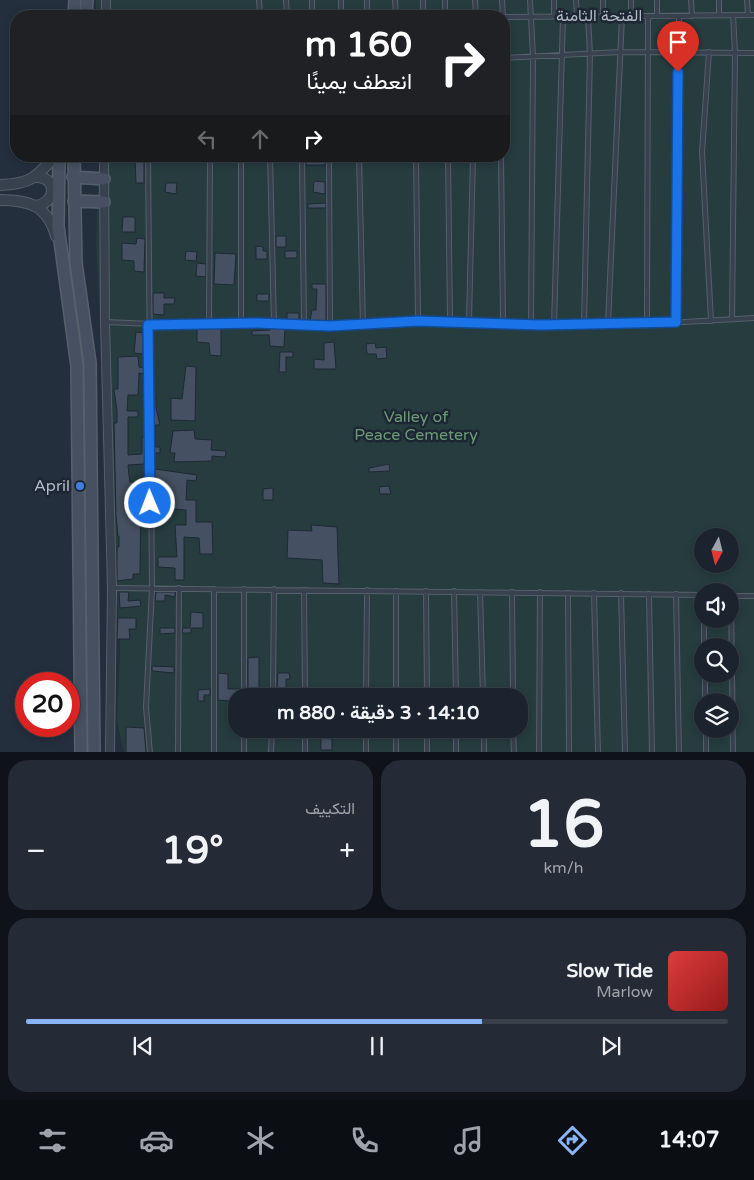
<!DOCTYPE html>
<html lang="ar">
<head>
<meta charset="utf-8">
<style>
  body { margin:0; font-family:"Varela Round",Vazirmatn,sans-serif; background:#242b36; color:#f1f3f6; direction:rtl; height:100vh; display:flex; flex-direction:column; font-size:19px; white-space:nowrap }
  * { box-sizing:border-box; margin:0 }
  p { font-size:16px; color:#a0a4aa }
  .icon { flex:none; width:28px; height:28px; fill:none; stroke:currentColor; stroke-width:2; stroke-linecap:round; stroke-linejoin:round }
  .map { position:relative; height:752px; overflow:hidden; direction:ltr }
  .drawer { display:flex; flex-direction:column; gap:8px; padding:8px; background:#0f1319; flex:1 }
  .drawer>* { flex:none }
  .hud { position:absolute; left:10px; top:10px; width:500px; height:152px; border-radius:20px; box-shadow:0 2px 8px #0003,0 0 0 1px #39404a; direction:rtl; background:#202124; color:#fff; overflow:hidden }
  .needle { width:32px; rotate:187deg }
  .fabs { position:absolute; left:694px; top:528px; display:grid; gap:10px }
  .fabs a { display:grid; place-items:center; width:45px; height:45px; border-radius:50%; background:#1b232e; box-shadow:0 2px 8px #0003,0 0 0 1px #39404a; font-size:25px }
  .speed { position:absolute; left:15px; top:672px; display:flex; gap:10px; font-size:25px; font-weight:700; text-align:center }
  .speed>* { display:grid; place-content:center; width:65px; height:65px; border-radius:50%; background:#1b232e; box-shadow:0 2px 8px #0003,0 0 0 1px #39404a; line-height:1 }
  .speed .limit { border:8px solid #d22; background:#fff; color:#111 }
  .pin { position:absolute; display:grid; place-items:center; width:42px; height:42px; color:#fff; margin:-51px -21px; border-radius:50% 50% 50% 0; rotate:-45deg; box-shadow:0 0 5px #0007 }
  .pin .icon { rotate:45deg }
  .me { position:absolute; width:55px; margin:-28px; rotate:359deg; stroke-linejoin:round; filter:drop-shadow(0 0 4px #0008) }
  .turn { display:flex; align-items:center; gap:18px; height:105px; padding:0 15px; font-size:22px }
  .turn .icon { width:65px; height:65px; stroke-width:2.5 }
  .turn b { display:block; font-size:35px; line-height:42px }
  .lanes { display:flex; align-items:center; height:48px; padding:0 15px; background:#0003; justify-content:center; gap:25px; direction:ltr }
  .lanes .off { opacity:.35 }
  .big { font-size:38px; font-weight:700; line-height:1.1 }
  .drawer .card { flex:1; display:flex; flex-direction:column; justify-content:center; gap:8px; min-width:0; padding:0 18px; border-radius:20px; background:#242b36 }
  .drawer .dial { align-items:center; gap:0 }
  .dial b { font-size:65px; line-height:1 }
  .song { display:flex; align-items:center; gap:15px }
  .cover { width:60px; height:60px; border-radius:8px; background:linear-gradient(135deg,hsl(0 70% 55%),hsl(0 70% 35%)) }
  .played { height:5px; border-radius:2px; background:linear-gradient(90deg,#8ab4f8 65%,#39404a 65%) }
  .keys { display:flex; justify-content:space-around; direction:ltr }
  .heat { display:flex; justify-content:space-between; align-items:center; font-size:28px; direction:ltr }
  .drawer .tiles { flex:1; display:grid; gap:8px; grid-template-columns:1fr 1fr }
  .card:last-child { grid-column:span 2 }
  .trip { position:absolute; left:228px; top:688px; width:300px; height:50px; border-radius:20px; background:#1b232e; box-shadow:0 2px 8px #0003,0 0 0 1px #39404a; font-weight:700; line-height:50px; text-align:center; direction:rtl }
  .tab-bar { display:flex; height:80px; justify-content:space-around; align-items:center; background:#0b0e12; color:#a0a4aa }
  .tab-bar .icon { width:35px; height:35px }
  .tab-bar .on { color:#8ab4f8 }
  .tab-bar b { font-size:22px; color:#f1f3f6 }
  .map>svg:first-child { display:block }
  .green { fill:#263c3f; fill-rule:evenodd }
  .building { fill:#455162; stroke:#1f2835 }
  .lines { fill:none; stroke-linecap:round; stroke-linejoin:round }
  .service-casing { stroke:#565f6c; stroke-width:6 }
  .minor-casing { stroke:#565f6c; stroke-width:10 }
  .tertiary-casing { stroke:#565f6c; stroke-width:12 }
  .secondary-casing { stroke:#565f6c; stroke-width:14 }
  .service { stroke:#38414e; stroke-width:4 }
  .minor { stroke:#38414e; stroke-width:8 }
  .tertiary { stroke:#38414e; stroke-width:10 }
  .secondary { stroke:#465061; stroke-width:11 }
  .route-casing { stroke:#114b97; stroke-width:12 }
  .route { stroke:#1a73e8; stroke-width:9 }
  .shop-dot { fill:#3f7fe0; stroke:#1d2633; stroke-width:2 }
  .labels { text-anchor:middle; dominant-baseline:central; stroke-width:5; stroke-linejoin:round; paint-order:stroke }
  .street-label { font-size:16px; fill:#b4bcc9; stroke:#1d2633 }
  .park-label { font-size:16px; fill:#6b9a76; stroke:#1d2633 }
  .poi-label { font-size:16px; fill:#b4bcc9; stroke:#1d2633; text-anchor:end }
</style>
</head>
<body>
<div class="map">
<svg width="754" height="753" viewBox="0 0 754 753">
  <rect width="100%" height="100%" fill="#242f3e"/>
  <path class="green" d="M96,0H754V752H124L117,721L120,646L96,247L99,156H504V16H96ZM702,536H730V564H702ZM702,591H730V619H702ZM702,646H730V674H702ZM236,696H519V729H236ZM702,701H730V729H702Z"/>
  <path class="building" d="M135,156H144V183H136Z
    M306,159L325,160V165H306Z
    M314,181L325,182V194L313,192Z
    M166,183H177L176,194L165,192Z
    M326,203V208H308V204Z
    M123,217H135V232H122Z
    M276,236H286V247H276Z
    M137,238L145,239L144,272L134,271V261L122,260V243L136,244Z
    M256,246L263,247V251H267V259H256Z
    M186,251L197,252L196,261L185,260Z
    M285,251H297V258H285Z
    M215,253L236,254L234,285L214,284Z
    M197,263L206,264V277L196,276Z
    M312,284H326V321H310L312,310H316L317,289H312Z
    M153,293H164V298H175L174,304H164V315L153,314Z
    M257,294H269V301H257Z
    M287,313H299V321L287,320Z
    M270,327L285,328L284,347L270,346L269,335H252V331L270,330Z
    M197,328H221V356L210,355L209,343L197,342Z
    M136,332L143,333V354L134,353Z
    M334,342L336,369H314V359L324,360V343Z
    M375,343L376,348L386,347L387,358L377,359L376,354H367L366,344Z
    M280,352H293V357H286V372H279Z
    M138,356L139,367L146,368V374L139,373L138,395H128L127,411H138V417H128V455L142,454V437L146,438L147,429V461H144V464L128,465L129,476L130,482H140V489H147V499L141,498L140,574H133V579L117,581V547H119V536H118L116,516L114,423H117V411L114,389H118V357Z
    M186,366L196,367L195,421L171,420V398L182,399Z
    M154,398H156V408L160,425H155V447H160V453H154Z
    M194,430L195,439L212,440L211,450L226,451L225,457L212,456V461L174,462L175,453H170L173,431Z
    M389,464L390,471L369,472V468Z
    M155,469L197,475L196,481L187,480L186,500H196V522H212L213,554H200L199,538L184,537V580H175V568L158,567V557H177L175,525H186V510L173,509V492H157L155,499Z
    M389,486L391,494H380L379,487Z
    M273,488V500H263V489Z
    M311,525L337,527L339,584L323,583L322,560L287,558L288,530L312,531Z
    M119,592H129L128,601L140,600L141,606L120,608Z
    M156,592H175V597L165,595V601H155Z
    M191,612L203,613V628H191V633H182L183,628H190Z
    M118,618H136V629H129L130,639H117Z
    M160,628H175V633L160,634Z
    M259,657V689L248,690V658Z
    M152,666L174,667V673L152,671Z
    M218,673L228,674V689H240V695H236V706H229V701L218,700Z
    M278,673H289L290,679H286V689H277Z
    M210,689V695H204V701H198V690Z
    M126,727L144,728L146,753H126Z
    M321,738L332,739V750H321Z"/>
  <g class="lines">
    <g class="service-casing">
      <path id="service" d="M259,0L260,14L265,16
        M286,0L287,16
        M312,0V16
        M341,0V16
        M367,0V16
        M395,0L396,16
        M423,0V16
        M445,0V16
        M475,0L476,16
        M502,0L503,16
        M530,0L533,56L531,324
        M554,0V16
        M576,0L577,17
        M603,0V16
        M631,0V16
        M657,0V16
        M691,0L692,16
        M747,0L748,15
        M719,15V0
        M504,17L754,15
        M709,52L702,152L711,321
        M504,58L620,52L754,53
        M148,156L152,589L146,707L150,753
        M241,156V323
        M270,156L274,324
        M302,156L304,325
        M329,156L330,326
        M359,156L363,325
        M416,156L418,321
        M448,156L450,321
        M501,156L503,323
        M732,319L735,52L733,15
        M469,321L473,156
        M105,322L177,325L256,323L330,326L418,321H465L541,325L684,322L754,318
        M647,322L648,16
        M676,322L679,16
        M608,323L622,16
        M206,324H209L210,156
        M584,324L590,54L588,17
        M554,325L563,17
        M112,588L702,595
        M214,589V753
        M304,590L305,696
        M426,591L427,696
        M454,591L456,696
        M480,592L483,696
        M512,592L513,696
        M568,593L569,753
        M594,593L598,753
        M621,593L625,753
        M649,594L652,753
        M676,594L679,753
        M730,596H754
        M731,596L733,753
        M704,619V646
        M705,674V701
        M244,696V589
        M273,696L274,589
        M366,696L367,590
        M396,696V591
        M244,729V753
        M305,729V753
        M396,729V753
        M427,729V753
        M456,729V753
        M484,729V753
        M513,729L514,753
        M706,729V753
        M178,753L179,588
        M271,753L272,729
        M366,753V729
        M539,753L540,592"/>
    </g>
    <g class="minor-casing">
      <path id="minor" d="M106,0V16
        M104,156L105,322L112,588L110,753"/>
    </g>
    <g class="tertiary-casing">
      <path id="tertiary" d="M0,185C30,184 36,178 55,156
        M0,200C29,200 47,205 56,236
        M34,206C58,204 58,176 35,177"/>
    </g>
    <g class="secondary-casing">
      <path id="secondary" d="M74,16L75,0
        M86,16L87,0
        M59,156L58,226L77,366L81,753
        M74,156L76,263L90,363L94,753
        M73,177L104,179
        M74,201L104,202"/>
    </g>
    <use href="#service" class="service"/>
    <use href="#minor" class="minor"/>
    <use href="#tertiary" class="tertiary"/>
    <use href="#secondary" class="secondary"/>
  </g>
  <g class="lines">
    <g class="route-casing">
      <path id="route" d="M150,503L148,325L256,323L330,326L418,321L541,325L676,322L678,72"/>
    </g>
    <use href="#route" class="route"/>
  </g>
  <circle class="shop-dot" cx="80" cy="486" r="5"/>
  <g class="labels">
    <g class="street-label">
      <text x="599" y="16">الفتحة الثامنة</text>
    </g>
    <g class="park-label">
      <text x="416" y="417">Valley of<tspan x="416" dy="18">Peace Cemetery</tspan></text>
    </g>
    <g class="poi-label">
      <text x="70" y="486">April</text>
    </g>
  </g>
</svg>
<div class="fabs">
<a><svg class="needle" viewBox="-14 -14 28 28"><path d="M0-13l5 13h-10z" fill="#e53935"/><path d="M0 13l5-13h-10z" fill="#a0a4aa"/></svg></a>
<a><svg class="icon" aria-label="sound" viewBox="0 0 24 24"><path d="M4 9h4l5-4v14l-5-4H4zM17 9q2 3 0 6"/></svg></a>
<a><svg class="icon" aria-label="search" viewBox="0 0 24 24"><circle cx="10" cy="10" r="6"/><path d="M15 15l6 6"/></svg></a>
<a><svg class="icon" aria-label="layers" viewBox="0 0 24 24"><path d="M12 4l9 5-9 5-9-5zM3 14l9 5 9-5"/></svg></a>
</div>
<div class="speed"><div class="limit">20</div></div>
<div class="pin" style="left:678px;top:72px;background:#d93025"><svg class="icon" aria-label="arrive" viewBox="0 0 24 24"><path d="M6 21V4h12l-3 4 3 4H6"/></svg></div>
<svg class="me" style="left:150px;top:503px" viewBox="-20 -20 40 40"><circle r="17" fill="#1a73e8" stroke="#fff" stroke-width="3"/><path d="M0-11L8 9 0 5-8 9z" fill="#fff"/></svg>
<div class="trip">14:10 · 3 دقيقة · 880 m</div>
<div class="hud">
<div class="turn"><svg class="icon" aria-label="right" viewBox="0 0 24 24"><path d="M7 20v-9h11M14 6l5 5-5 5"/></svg><div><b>160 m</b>انعطف يمينًا</div></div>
<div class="lanes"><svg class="icon off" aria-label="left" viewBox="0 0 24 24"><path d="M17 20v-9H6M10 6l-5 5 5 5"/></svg><svg class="icon off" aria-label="ahead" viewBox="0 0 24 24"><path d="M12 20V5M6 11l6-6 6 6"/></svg><svg class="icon" aria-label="right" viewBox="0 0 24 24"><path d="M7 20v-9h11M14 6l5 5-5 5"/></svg></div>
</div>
</div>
<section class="drawer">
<div class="tiles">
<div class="card dial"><b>16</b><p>km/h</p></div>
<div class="card"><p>التكييف</p>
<div class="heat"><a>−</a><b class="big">19°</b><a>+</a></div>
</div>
<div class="card">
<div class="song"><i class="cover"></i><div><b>Slow Tide</b><p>Marlow</p></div></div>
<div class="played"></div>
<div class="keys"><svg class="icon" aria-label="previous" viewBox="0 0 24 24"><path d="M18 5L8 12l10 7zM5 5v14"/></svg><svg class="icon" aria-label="pause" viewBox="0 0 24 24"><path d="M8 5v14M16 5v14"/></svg><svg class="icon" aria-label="next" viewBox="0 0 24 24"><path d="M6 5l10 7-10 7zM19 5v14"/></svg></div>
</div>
</div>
</section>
<nav class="tab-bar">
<b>14:07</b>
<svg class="icon on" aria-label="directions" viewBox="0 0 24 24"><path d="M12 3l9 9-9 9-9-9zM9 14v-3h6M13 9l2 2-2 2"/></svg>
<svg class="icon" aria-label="music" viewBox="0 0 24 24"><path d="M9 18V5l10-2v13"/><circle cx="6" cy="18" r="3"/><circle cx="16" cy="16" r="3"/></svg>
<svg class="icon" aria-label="phone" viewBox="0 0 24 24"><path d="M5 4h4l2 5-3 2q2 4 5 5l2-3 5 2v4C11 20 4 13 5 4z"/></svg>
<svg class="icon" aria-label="climate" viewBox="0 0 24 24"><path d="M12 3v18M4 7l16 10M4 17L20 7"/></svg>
<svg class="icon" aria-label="car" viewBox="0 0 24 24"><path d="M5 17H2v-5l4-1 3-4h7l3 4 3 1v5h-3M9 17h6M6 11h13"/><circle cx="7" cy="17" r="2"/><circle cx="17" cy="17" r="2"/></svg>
<svg class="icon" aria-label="filters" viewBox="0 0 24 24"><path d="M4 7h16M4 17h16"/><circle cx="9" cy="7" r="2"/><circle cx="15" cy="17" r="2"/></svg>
</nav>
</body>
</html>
